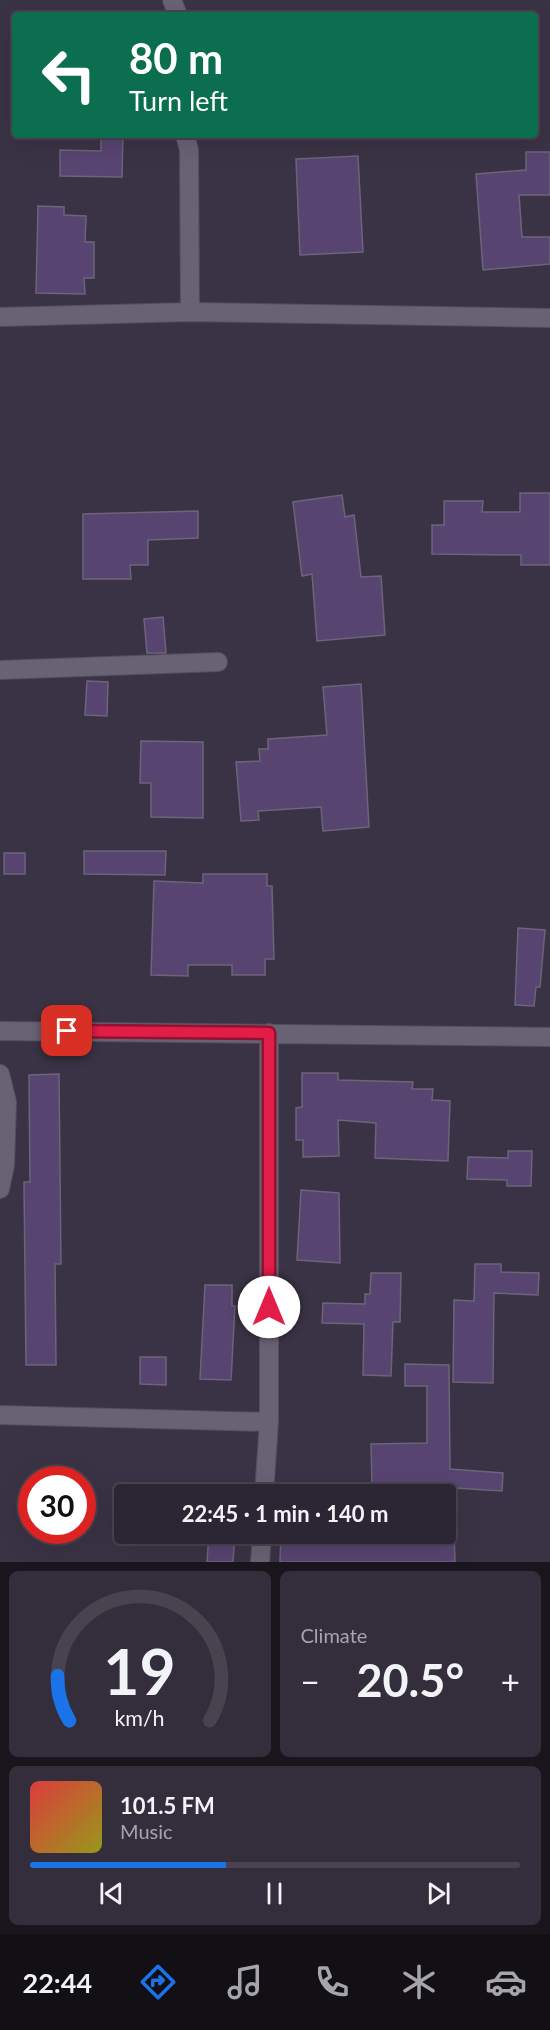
<!DOCTYPE html>
<html lang="en">
<head>
<meta charset="utf-8">
<style>
  body { margin:0; font-family:Lato,sans-serif; background:#342e3c; color:#f1f3f6; height:100vh; display:flex; flex-direction:column; font-size:22px; white-space:nowrap }
  * { box-sizing:border-box; margin:0 }
  p { font-size:20px; color:#a6a5ac }
  .icon { flex:none; width:33px; height:33px; fill:none; stroke:currentColor; stroke-width:2; stroke-linecap:round; stroke-linejoin:round }
  .map { position:relative; height:1562px; overflow:hidden }
  .drawer { display:flex; flex-direction:column; gap:9px; padding:9px; background:#18151d; flex:1 }
  .drawer>* { flex:none }
  .top-card { position:absolute; left:12px; top:12px; width:526px; height:126px; border-radius:6px; box-shadow:0 6px 24px #0002,0 0 0 2px #48434f; background:#0b6e4f; color:#fff; overflow:hidden }
  .speed { position:absolute; left:18px; top:1466px; display:flex; gap:12px; font-size:30px; font-weight:700; text-align:center }
  .speed>* { display:grid; place-content:center; width:78px; height:78px; border-radius:50%; background:#2c2634; box-shadow:0 6px 24px #0002,0 0 0 2px #48434f; line-height:1 }
  .speed .limit { border:9px solid #d22; background:#fff; color:#111 }
  .pin { position:absolute; display:grid; place-items:center; width:51px; height:51px; color:#fff; margin:-26px; border-radius:12px; box-shadow:0 3px 9px #0006 }
  .me { position:absolute; width:66px; margin:-33px; rotate:0deg; stroke-linejoin:round; filter:drop-shadow(0 0 4px #0008) }
  .turn { display:flex; align-items:center; gap:21px; height:126px; padding:0 18px; font-size:27px }
  .turn .icon { width:78px; height:78px; stroke-width:2.5 }
  .turn b { display:block; font-size:42px; line-height:51px }
  .big { font-size:45px; font-weight:700; line-height:1.1 }
  .drawer .tile { flex:1; display:flex; flex-direction:column; justify-content:center; gap:9px; min-width:0; padding:0 21px; border-radius:9px; background:#342e3c }
  .drawer .dial { align-items:center; gap:0 }
  .dial svg { height:156px; overflow:visible; fill:none; stroke:#48434f; stroke-width:7; stroke-linecap:round; text-anchor:middle }
  .dial text { fill:#f1f3f6; stroke:none }
  .song { display:flex; align-items:center; gap:18px }
  .cover { width:72px; height:72px; border-radius:9px; background:linear-gradient(135deg,hsl(0 70% 55%),hsl(60 70% 35%)) }
  .played { height:6px; border-radius:3px; background:linear-gradient(90deg,#1a73e8 40%,#48434f 40%) }
  .keys { display:flex; justify-content:space-around; direction:ltr }
  .heat { display:flex; justify-content:space-between; align-items:center; font-size:33px; direction:ltr }
  .drawer .tiles { flex:1; display:grid; gap:9px; grid-template-columns:1fr 1fr }
  .tile:last-child { grid-column:span 2 }
  .trip { position:absolute; left:114px; top:1484px; width:342px; height:60px; border-radius:6px; background:#2c2634; box-shadow:0 6px 24px #0002,0 0 0 2px #48434f; font-weight:700; line-height:60px; text-align:center }
  .menu { display:flex; height:96px; justify-content:space-around; align-items:center; background:#120f15; color:#a6a5ac }
  .menu .icon { width:42px; height:42px }
  .menu .current { color:#1a73e8 }
  .menu b { font-size:27px; color:#f1f3f6 }
  .map>svg:first-child { display:block }
  .building { fill:#584471; stroke:#6c6478; stroke-width:1.5 }
  .lines { fill:none; stroke-linecap:round; stroke-linejoin:round }
  .street-casing { stroke:#544f5d; stroke-width:20 }
  .street { stroke:#696275; stroke-width:18 }
  .route-casing { stroke:#92132f; stroke-width:15 }
  .route { stroke:#e11d48; stroke-width:10 }
</style>
</head>
<body>
<div class="map">
<svg width="550" height="1562" viewBox="0 0 550 1562">
  <rect width="100%" height="100%" fill="#3a3345"/>
  <path class="building" d="M101,135H123L122,177L60,176V150L101,151Z
    M526,152H550V195H519L522,237H550V264L483,270L476,174L526,170Z
    M358,156L363,252L300,255L296,159Z
    M38,206L64,207V215L86,216L85,242H94V278H84L85,294L36,293Z
    M520,493H550V565H521V555L432,554V525H444V501H483L482,512H520Z
    M342,495L345,517L354,515L361,577L381,576L385,635L317,641L312,574L302,576L293,502Z
    M198,511V538L148,540V565H130L131,579H83V514Z
    M163,617L166,653H147L144,619Z
    M87,681L108,682L107,716L85,715Z
    M361,684L369,827L323,831L321,807L258,811L259,820L241,821L236,762L260,761L259,749H268V739L327,735L323,687Z
    M141,741L203,742V818L151,817V783H140Z
    M84,851H166L165,875L84,874Z
    M4,853H25V874H4Z
    M203,874H267V886H272L274,959H265V975H232V965H188V976L151,975L154,881L203,883Z
    M518,928L545,930L540,987H536L534,1006L515,1005Z
    M302,1073H338V1080L413,1082L412,1089H433L432,1100L450,1101L448,1161L375,1158L376,1123L338,1120L339,1156L303,1157V1140H296V1108L302,1107Z
    M59,1074L61,1264H55L56,1365H26L24,1182H30L29,1075Z
    M508,1151H532L531,1186H507V1180L467,1179L468,1157L508,1158Z
    M301,1190L339,1193L340,1263L297,1260Z
    M475,1264H501V1272L539,1273L538,1295L494,1293L493,1383L453,1382L454,1300L474,1301Z
    M371,1273H401L400,1322H393L391,1376L363,1375L364,1324L322,1323L323,1303L365,1304V1294H370Z
    M205,1285H232V1306H235L231,1380L200,1379Z
    M140,1357H166V1385L140,1384Z
    M405,1364L449,1365L450,1469L503,1473L502,1491L454,1488L427,1489V1484L372,1486L371,1444L427,1443V1386H405Z
    M209,1533H235L233,1562H207Z
    M281,1533H454L455,1562H280Z"/>
  <g class="lines">
    <g class="street-casing">
      <path id="street" d="M172,0L178,15
        M185,135L189,150L190,312
        M0,317L190,312L550,318
        M0,670L218,662
        M0,1031L550,1037
        M0,1074L7,1102L5,1165L0,1189
        M0,1415L269,1422
        M264,1494L269,1422V1033
        M260,1562L262,1533"/>
    </g>
    <use href="#street" class="street"/>
  </g>
  <g class="lines">
    <g class="route-casing">
      <path id="route" d="M67,1031L269,1033V1307"/>
    </g>
    <use href="#route" class="route"/>
  </g>
</svg>
<div class="speed"><div class="limit">30</div></div>
<div class="pin" style="left:67px;top:1031px;background:#d93025"><svg class="icon" aria-label="arrive" viewBox="0 0 24 24"><path d="M6 21V4h12l-3 4 3 4H6"/></svg></div>
<svg class="me" style="left:269px;top:1307px" viewBox="-20 -20 40 40"><circle r="19" fill="#fff"/><path d="M0-13L10 11 0 6-10 11z" fill="#e11d48"/></svg>
<div class="trip">22:45 · 1 min · 140 m</div>
<div class="top-card">
<div class="turn"><svg class="icon" aria-label="left" viewBox="0 0 24 24"><path d="M17 20v-9H6M10 6l-5 5 5 5"/></svg><div><b>80 m</b>Turn left</div></div>
</div>
</div>
<section class="drawer">
<div class="tiles">
<div class="tile dial"><svg viewBox="0 0 100 80">
<path d="M14 69A42 42 0 1 1 86 69"/>
<path d="M14 69A42 42 0 0 1 8 46" stroke="#1a73e8"/>
<text x="50" y="56" font-size="32" font-weight="700">19</text>
<text x="50" y="72" font-size="11">km/h</text>
</svg></div>
<div class="tile"><p>Climate</p>
<div class="heat"><a>−</a><b class="big">20.5°</b><a>+</a></div>
</div>
<div class="tile">
<div class="song"><i class="cover"></i><div><b>101.5 FM</b><p>Music</p></div></div>
<div class="played"></div>
<div class="keys"><svg class="icon" aria-label="previous" viewBox="0 0 24 24"><path d="M18 5L8 12l10 7zM5 5v14"/></svg><svg class="icon" aria-label="pause" viewBox="0 0 24 24"><path d="M8 5v14M16 5v14"/></svg><svg class="icon" aria-label="next" viewBox="0 0 24 24"><path d="M6 5l10 7-10 7zM19 5v14"/></svg></div>
</div>
</div>
</section>
<nav class="menu">
<b>22:44</b>
<svg class="icon current" aria-label="directions" viewBox="0 0 24 24"><path d="M12 3l9 9-9 9-9-9zM9 14v-3h6M13 9l2 2-2 2"/></svg>
<svg class="icon" aria-label="music" viewBox="0 0 24 24"><path d="M9 18V5l10-2v13"/><circle cx="6" cy="18" r="3"/><circle cx="16" cy="16" r="3"/></svg>
<svg class="icon" aria-label="phone" viewBox="0 0 24 24"><path d="M5 4h4l2 5-3 2q2 4 5 5l2-3 5 2v4C11 20 4 13 5 4z"/></svg>
<svg class="icon" aria-label="climate" viewBox="0 0 24 24"><path d="M12 3v18M4 7l16 10M4 17L20 7"/></svg>
<svg class="icon" aria-label="car" viewBox="0 0 24 24"><path d="M5 17H2v-5l4-1 3-4h7l3 4 3 1v5h-3M9 17h6M6 11h13"/><circle cx="7" cy="17" r="2"/><circle cx="17" cy="17" r="2"/></svg>
</nav>
</body>
</html>
